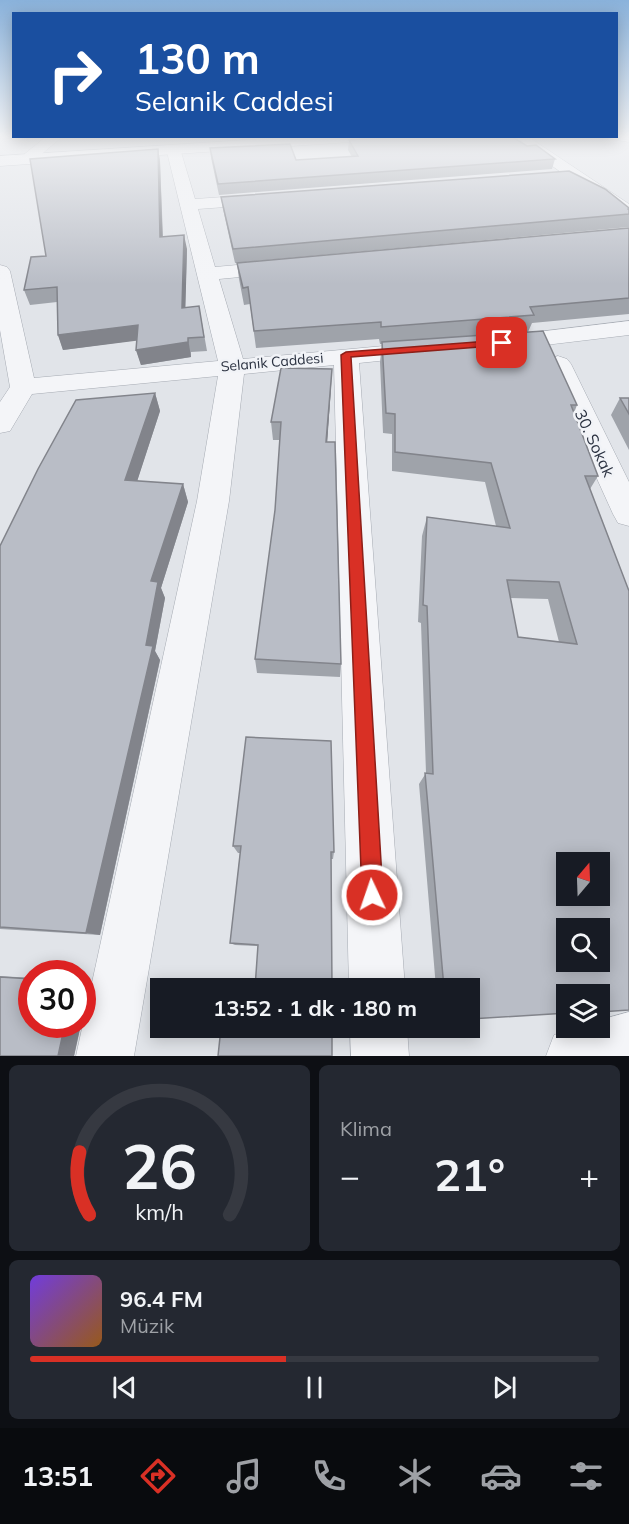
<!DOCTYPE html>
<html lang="tr">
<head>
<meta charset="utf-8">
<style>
  body { margin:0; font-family:Mulish,sans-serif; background:#242831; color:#f1f3f6; height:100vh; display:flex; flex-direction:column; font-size:22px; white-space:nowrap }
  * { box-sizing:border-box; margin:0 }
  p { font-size:20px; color:#9ea1a6 }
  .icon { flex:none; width:33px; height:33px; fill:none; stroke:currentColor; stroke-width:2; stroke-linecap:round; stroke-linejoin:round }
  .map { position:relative; height:1056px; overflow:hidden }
  .side { display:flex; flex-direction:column; gap:9px; padding:9px; background:#0d0f14; flex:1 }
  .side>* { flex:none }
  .hud { position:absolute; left:12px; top:12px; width:606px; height:126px; border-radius:0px; box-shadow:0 3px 15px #0003; background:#1a4fa0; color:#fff; overflow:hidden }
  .needle { width:39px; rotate:19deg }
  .tools { position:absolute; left:556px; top:852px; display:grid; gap:12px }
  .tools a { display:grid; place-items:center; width:54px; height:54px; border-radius:0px; background:#171b24; box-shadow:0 3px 15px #0003; font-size:30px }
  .speed { position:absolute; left:18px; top:960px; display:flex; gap:12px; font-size:30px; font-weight:700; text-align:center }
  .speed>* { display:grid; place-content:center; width:78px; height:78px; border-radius:50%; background:#171b24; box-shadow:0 3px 15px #0003; line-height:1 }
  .speed .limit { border:9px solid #d22; background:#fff; color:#111 }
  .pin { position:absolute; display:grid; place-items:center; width:51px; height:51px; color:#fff; margin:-26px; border-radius:12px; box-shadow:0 3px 9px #0006 }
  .me { position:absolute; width:66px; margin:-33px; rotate:357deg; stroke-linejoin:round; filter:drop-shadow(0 0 4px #0008) }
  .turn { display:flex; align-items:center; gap:21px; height:126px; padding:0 24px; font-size:27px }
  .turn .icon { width:78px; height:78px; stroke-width:2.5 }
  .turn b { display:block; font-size:42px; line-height:51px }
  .big { font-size:45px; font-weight:700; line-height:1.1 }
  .side .widget { flex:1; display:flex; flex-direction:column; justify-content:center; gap:9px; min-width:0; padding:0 21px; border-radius:9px; background:#242831 }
  .side .dial { align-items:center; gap:0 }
  .dial svg { height:156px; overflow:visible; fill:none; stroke:#363941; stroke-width:7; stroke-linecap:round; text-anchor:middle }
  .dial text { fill:#f1f3f6; stroke:none }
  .song { display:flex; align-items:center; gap:18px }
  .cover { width:72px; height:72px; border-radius:9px; background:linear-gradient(135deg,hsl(260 70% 55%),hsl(30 70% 35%)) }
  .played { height:6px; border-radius:3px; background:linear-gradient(90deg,#d93025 45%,#363941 45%) }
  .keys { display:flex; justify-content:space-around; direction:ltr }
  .heat { display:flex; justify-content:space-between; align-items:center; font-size:33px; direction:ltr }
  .side .tiles { flex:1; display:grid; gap:9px; grid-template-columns:1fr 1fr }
  .widget:last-child { grid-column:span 2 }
  .trip { position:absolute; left:150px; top:978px; width:330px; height:60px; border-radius:0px; background:#171b24; box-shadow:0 3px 15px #0003; font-weight:700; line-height:60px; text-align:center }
  .menu { display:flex; height:96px; justify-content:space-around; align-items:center; background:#090b0e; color:#9ea1a6 }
  .menu .icon { width:42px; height:42px }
  .menu .selected { color:#d93025 }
  .menu b { font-size:27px; color:#f1f3f6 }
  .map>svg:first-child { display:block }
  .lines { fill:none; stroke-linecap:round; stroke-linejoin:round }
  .minor-casing { stroke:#a6abb3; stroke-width:1 }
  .tertiary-casing { stroke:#a6abb3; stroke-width:1 }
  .trunk-casing { stroke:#8a919f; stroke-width:1 }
  .minor { fill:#f4f5f8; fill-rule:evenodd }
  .tertiary { fill:#f4f5f8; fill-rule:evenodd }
  .trunk { fill:#fff; fill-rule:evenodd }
  .wall { fill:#9fa3aa; fill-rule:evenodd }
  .shaded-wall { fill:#82848b }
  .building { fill:#b9bdc6; stroke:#82848b; stroke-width:1.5; fill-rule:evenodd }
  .route { fill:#d93025; stroke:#8d1f18; stroke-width:1.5 }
  .labels { text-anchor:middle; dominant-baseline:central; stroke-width:5; stroke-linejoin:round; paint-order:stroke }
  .far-street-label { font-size:14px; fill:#2a3140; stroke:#f1f3f7 }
  .street-label { font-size:16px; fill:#2a3140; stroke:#f1f3f7 }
</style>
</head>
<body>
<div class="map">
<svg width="629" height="1056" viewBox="0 0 629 1056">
  <rect width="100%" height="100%" fill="#e1e4e9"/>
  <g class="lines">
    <g class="minor-casing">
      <path id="minor" d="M47,136H63L31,163H21L18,160L21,157Z
        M510,136H527L629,204V217L623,216Z
        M174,148L181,152L195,199L267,194L276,199L267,204L198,209L215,267L282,261L289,263L292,267L289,271L282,273L219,279L243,359L427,342L436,344L439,349L436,354L427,356L359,363L405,988H349L334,365L244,374L229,501L134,1056H76L197,501L218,376L32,394L10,431L0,433V402L10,387L0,330V265L7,267L10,271L34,378L218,361L167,152Z
        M629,321V335L503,350L495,348L491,343L495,338L503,336Z
        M558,356L567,359L571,364L629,482V526L618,523L613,514L545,364L549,359Z
        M629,1012V1056H546L554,1035L573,1028H600V1020Z
        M350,1028H407L409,1056H351Z"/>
    </g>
    <g class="tertiary-casing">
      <path id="tertiary" d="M308,136H387L380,140L0,166V156Z"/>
    </g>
    <g class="trunk-casing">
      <path id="trunk" d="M609,136H629V142L611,139Z"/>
    </g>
    <use href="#minor" class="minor"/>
    <use href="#tertiary" class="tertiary"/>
    <use href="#trunk" class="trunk"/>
  </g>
  <path class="wall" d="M349,140L527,146L555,159L552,169L219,195L211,158L210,148L296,160L352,157L348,150Z
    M158,149L160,161L163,237L187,249L185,308L199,306L207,351L191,352V357L141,365L136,350L137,340L63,350L58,335L57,302L30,305L24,290L46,256Z
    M221,197L629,208V227L235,263L223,209Z
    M629,228V314L532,323L528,332L577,405L574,413L598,476L590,489L629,591L470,988H436L419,784L426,773L421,623L418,622L422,536L427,517L496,526L485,482L392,471V434L383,433L380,362L382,344H380L379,339L256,348L250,304L244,305L239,279L237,263ZM510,598L548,599L559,642L518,637Z
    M331,387L327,442L341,664L340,677L257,673L255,659L275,510L280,440H273L271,422Z
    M155,393L160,411L137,481L183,484L188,502L161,588L165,598L155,651L160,660L100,935L0,929V546Z
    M620,398H629V450L611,415Z
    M233,846L334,852L333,859H331L257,946L235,945L230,943L240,853H238Z
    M0,976L32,978V1024H81L74,1056H0Z"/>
  <path class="shaded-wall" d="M158,149L160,161L163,251L160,237Z
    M184,235L187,249L185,323L182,308Z
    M138,325L142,340L63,350L58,335Z
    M188,338L191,357L141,365L136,350Z
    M332,369L331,387L326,460V442Z
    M155,393L160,411L132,497L125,480Z
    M183,484L188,502L161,588L165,598L155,651L160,660L100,935L86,933L146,645L151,581Z
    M82,981H90L82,1016Z
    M65,1024H81L74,1056H75H58Z"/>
  <path class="building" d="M407,136H511L527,146L536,145L555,159L218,184L210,148L290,144L296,160L358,156L349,140Z
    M158,149L160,237L184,235L182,308L199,306L204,337L188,338V342L136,350L138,325L58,335L57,287L24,290L31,257L46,256L30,159Z
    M569,171L605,189L629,208L628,209L629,210V214L233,249L221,197Z
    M629,228V298L530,307L534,315L381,327V322L254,331L248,287L243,288L237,263Z
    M543,331L577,405H571L598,476H585L629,591V1010L600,1012V994H567V1013L470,1019V988H444L425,773L433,774L427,606L423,605L427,517L510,528L491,463L395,452V414L386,413L382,342ZM507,580L559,582L577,644L518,637ZM567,862H600V896H567ZM567,928H600V962H567Z
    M281,368L332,369L326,442H335L341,664L255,659L275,510L281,422H271Z
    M155,393L125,480L183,484L151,581L158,582L146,645L153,646L86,933L0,927V546L38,469L76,400Z
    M620,398H629V414Z
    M246,737L331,741L334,852H331L332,988H255L258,945L230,943L241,846H233Z
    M0,977L32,979V1024H65L58,1056H0Z
    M221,1028H332V1056H218Z"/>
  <linearGradient id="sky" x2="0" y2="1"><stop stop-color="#8ab2db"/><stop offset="0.48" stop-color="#f2f3f5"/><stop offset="1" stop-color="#f2f3f5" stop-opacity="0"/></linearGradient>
  <rect width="629" height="284" fill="url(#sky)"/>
  <path class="route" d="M502,340L507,343L505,345L351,357L383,895L380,902L372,905L365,902L362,895L341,355L346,352Z"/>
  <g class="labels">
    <g class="far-street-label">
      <text transform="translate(272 362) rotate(-5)">Selanik Caddesi</text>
    </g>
    <g class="street-label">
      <text transform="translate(595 443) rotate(65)">30. Sokak</text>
    </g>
  </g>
</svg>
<div class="tools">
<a><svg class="needle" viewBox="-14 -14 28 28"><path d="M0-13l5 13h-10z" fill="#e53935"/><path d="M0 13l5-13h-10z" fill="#9ea1a6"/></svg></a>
<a><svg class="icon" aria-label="search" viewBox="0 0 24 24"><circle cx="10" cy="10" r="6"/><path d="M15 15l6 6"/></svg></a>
<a><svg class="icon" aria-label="layers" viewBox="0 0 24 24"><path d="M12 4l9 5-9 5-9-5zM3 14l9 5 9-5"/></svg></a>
</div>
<div class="speed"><div class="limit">30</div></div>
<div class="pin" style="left:502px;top:343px;background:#d93025"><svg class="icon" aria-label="arrive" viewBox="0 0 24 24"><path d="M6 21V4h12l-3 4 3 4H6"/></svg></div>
<svg class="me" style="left:372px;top:895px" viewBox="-20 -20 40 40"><circle r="17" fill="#d93025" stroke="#fff" stroke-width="3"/><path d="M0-11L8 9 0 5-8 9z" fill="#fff"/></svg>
<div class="trip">13:52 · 1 dk · 180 m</div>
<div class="hud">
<div class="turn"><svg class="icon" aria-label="right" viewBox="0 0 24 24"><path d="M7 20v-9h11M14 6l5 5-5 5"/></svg><div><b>130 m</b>Selanik Caddesi</div></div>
</div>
</div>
<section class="side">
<div class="tiles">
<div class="widget dial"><svg viewBox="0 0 100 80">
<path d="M14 69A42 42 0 1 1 86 69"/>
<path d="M14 69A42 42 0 0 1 9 37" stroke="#d93025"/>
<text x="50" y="56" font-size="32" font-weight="700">26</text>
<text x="50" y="72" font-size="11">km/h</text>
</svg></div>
<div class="widget"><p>Klima</p>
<div class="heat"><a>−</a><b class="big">21°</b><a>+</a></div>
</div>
<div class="widget">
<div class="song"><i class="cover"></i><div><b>96.4 FM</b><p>Müzik</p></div></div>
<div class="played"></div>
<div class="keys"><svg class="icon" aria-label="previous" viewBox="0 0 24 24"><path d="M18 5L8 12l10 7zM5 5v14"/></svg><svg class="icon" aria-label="pause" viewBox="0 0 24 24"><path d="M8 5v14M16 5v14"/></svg><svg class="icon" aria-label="next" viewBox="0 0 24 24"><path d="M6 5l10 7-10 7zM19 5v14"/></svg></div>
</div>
</div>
</section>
<nav class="menu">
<b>13:51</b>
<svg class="icon selected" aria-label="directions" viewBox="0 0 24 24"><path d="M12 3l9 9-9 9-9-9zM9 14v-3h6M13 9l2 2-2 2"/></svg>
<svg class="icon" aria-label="music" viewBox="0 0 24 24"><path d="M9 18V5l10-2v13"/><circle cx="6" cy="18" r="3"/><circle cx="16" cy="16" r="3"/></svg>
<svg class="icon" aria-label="phone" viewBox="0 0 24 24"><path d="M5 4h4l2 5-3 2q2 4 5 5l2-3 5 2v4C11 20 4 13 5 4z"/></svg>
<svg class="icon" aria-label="climate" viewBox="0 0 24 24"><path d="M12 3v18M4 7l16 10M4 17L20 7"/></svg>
<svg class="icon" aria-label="car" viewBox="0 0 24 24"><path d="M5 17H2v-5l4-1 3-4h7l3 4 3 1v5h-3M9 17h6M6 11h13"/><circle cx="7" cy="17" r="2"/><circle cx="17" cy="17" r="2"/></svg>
<svg class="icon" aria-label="filters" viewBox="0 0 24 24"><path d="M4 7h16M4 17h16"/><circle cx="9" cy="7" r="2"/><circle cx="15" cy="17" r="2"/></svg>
</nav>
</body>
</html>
